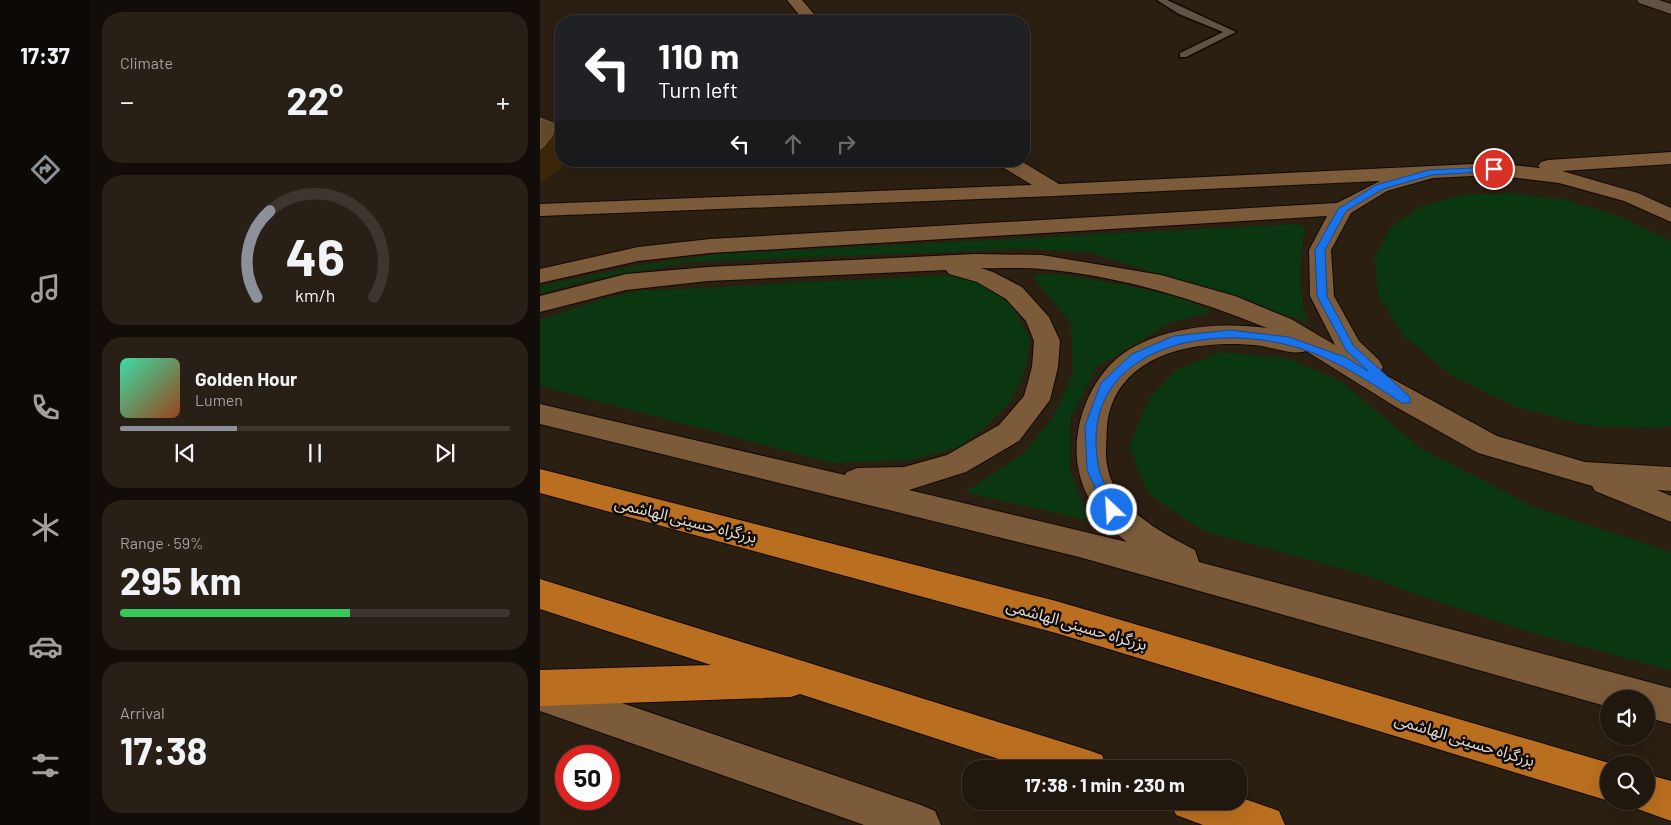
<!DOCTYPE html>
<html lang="en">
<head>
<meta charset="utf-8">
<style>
  body { margin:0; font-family:Barlow,"Noto Sans Arabic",sans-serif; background:#282017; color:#f1f3f6; height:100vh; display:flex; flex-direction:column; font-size:19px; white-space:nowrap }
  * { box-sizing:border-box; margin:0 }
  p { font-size:16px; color:#a29f9e }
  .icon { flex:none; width:28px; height:28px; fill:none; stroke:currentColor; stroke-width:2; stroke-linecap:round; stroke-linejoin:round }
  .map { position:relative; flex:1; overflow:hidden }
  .drawer { display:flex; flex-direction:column; gap:12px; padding:12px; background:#120d08; width:450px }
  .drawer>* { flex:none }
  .guide { position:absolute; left:15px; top:15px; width:475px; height:152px; border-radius:20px; box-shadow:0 5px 20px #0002,0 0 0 1px #3d362e; background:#202124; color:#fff; overflow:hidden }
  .buttons { position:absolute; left:1060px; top:690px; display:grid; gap:10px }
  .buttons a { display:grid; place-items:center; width:55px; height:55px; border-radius:50%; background:#20170e; box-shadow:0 5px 20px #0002,0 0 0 1px #3d362e; font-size:25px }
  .speed { position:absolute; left:15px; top:745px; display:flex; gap:10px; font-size:25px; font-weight:700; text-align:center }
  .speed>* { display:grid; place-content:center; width:65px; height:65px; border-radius:50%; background:#20170e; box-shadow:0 5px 20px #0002,0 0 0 1px #3d362e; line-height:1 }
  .speed .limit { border:8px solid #d22; background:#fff; color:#111 }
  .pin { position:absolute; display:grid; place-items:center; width:42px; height:42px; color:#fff; margin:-21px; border:2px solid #fff; border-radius:50%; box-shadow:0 1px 5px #0007 }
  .me { position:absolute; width:55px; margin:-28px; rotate:335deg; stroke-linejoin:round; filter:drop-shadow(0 0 4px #0008) }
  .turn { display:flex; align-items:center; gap:18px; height:105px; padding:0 20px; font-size:22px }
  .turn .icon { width:65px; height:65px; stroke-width:2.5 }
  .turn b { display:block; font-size:35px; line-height:42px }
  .lanes { display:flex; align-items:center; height:48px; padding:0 20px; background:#0003; justify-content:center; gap:25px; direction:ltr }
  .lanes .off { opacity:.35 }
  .big { font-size:38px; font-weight:700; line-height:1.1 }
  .drawer .widget { flex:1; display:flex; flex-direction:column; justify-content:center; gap:8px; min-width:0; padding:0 18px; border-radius:20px; background:#282017 }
  .drawer .dial { align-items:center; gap:0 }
  .dial svg { height:130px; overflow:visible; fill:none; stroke:#3d362e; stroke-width:7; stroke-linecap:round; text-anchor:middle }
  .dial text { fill:#f1f3f6; stroke:none }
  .song { display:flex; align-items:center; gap:15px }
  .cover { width:60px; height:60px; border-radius:8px; background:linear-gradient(135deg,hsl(160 70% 55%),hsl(20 70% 35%)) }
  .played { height:5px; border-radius:2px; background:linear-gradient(90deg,#8c9099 30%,#3d362e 30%) }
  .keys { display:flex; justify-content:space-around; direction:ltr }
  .heat { display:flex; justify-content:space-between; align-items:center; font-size:28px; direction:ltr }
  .charge { height:8px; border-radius:4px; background:linear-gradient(90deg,#34c759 59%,#3d362e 0) }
  .trip { position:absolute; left:422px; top:760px; width:285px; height:50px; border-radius:20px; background:#20170e; box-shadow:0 5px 20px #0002,0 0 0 1px #3d362e; font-weight:700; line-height:50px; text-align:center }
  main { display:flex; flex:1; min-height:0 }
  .dock { display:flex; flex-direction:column; width:90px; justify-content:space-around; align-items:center; background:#0d0906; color:#a29f9e }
  .dock .icon { width:35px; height:35px }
  .dock .active { color:#8c9099 }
  .dock b { font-size:22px; color:#f1f3f6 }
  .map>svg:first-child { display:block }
  .green { fill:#0b3710 }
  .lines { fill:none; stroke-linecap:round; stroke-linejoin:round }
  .lane-casing { stroke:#130801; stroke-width:3 }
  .street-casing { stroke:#130801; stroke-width:2 }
  .secondary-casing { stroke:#130801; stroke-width:2 }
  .highway-casing { stroke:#130801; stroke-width:2 }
  .lane { fill:#605244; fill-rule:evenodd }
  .street { fill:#605244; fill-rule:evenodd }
  .secondary { fill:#7b5b39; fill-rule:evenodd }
  .highway { fill:#ba6f20; fill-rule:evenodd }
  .shaded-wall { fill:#3d270b }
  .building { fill:#634a2a; stroke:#776044 }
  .route { fill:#1a73e8; stroke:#114b97 }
  .labels { text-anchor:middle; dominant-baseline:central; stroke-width:5; stroke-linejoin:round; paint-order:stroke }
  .near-street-label { font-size:16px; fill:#e2dad2; stroke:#0f0a05 }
</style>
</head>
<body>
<main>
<nav class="dock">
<b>17:37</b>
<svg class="icon active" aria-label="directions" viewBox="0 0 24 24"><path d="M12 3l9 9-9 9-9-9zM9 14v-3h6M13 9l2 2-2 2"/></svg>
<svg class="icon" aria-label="music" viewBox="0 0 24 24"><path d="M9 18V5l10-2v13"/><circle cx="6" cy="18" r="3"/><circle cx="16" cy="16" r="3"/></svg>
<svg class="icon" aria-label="phone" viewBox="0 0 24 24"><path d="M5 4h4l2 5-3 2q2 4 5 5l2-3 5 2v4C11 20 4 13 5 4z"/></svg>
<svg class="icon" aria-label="climate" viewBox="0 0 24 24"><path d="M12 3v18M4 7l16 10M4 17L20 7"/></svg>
<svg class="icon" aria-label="car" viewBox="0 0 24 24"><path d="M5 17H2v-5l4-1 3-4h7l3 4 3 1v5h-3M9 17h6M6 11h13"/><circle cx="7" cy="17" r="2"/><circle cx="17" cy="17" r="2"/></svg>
<svg class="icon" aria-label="filters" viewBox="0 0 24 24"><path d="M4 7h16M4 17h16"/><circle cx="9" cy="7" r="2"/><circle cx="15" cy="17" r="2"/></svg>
</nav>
<section class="drawer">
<div class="widget"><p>Climate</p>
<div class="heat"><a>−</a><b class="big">22°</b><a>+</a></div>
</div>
<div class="widget dial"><svg viewBox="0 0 100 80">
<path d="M14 69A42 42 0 1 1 86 69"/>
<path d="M14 69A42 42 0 0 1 22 16" stroke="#8c9099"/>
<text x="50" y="56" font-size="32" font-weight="700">46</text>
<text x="50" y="72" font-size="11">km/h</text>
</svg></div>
<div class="widget">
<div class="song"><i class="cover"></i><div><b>Golden Hour</b><p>Lumen</p></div></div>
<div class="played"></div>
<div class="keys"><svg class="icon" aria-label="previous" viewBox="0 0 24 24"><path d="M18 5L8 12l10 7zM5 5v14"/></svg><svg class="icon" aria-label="pause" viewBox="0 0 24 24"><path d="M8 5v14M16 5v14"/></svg><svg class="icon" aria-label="next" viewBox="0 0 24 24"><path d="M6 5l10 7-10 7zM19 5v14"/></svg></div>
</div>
<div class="widget"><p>Range · 59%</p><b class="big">295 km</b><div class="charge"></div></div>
<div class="widget"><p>Arrival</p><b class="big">17:38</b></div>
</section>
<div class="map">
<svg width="1131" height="825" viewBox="0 0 1131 825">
  <rect width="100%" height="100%" fill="#2b1f12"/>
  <path class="green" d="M969,193L1022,199L1076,215L1131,241V426L1122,428L1050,426L976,407L911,375L863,335L838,294L835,257L851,227L880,207L921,195Z
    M758,224L765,229C758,268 758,284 767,322L549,252L484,249L151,262L39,282L0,294V286L101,265L177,254Z
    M519,274C564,282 633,290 673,312L631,322L556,368L530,420V470L550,521L425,492L483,454L512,419L533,373L531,323L498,284L493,275Z
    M411,275L444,285L474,307L490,339L486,368L471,401L443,429L419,447L371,460L293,463L0,386V320L53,302L96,291Z
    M679,352L747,358L801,381L880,448L996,508L1131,552V670L989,632L884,597L825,575L664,531L608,494L589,446L610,397L635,371Z"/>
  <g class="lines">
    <g class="lane-casing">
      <path id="lane" d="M617,0H627L696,32L646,57H640V53L683,32L639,14Z"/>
    </g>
    <g class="street-casing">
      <path id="street" d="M1097,0H1119L1131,4V14L1099,3Z"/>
    </g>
    <g class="secondary-casing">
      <path id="secondary" d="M247,0H262L280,21H264Z
        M1131,152V164L1022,171L1098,193L1131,208V222L1084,201L1019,183L954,175L893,178L847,191L811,213L791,250L794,296L819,341L839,360L843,367L840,372L957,436L1045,462L1131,467V491L1117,490L1131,496V522L1055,491L1052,486L938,453L856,407L766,351C750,356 731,346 714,345C662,340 588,350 570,410C566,421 567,436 566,448C564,503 613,528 655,550L659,562L1131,688V724L1106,717V699H1069V707L539,557L0,424V404L305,475L307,472L317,468L364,467L407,455L459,425L484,396L492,367L494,341L486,321L466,299L437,282L409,274L406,270L168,281L86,290L0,312V296L86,274L168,267L435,254L502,255L621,275L695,296L751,319L795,345L770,296L769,250L787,216L170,253L98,261L0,283V269L98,247L170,239L797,203L840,181L515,196L0,216V204L492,185L459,165L456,161H481L519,184L954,163L1000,168L998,166L1001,162L1008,160ZM441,268C461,269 482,267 502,269C580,276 656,299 727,328C681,322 624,326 584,353C550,377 531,427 538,467C543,497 563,524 587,542L369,490L426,472L479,441L510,400L518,367L520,341L509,317L482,287L453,272Z
        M0,675L381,805L395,811L401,825H324L0,711Z"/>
    </g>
    <g class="highway-casing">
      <path id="highway" d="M0,469L516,601L1069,763L1072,764H1069V801L516,633L0,493Z
        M0,579L548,750L562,755L567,769H489L260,694L251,697L0,706V670L171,665L0,609Z
        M1106,774L1131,781V821L1092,807L1090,801H1106Z
        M699,797L739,811L745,825H663L636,815L630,801H699Z"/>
    </g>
    <use href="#lane" class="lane"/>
    <use href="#street" class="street"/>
    <use href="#secondary" class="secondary"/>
    <use href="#highway" class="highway"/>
  </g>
  <path class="shaded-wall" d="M15,124L21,134V161H26L19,171L0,183V149Z"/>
  <path class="building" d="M0,118L15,124L12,136L4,146L0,149Z"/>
  <path class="route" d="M954,167L958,169L957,171L892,175L843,189L806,211L785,250L787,296L813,345L870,397V403H862C825,379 788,354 744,344C656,323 535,354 559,469C562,482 572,497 578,510L576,514H567L547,470L545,426L561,383L592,354L634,336L690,330L749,337L805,357L828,371L806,350L777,296L775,250L798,209L836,185L889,170Z"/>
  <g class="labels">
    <g class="near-street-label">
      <text transform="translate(146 519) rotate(14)">بزرگراه حسینی الهاشمی</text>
      <text transform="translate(537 624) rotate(16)">بزرگراه حسینی الهاشمی</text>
      <text transform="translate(925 739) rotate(17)">بزرگراه حسینی الهاشمی</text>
    </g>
  </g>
</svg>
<div class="buttons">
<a><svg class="icon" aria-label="sound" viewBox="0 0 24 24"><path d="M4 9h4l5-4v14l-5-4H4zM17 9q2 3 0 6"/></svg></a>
<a><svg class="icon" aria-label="search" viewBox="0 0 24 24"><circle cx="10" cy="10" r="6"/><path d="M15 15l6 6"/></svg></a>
</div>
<div class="speed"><div class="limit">50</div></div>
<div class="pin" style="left:954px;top:169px;background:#d93025"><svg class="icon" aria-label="arrive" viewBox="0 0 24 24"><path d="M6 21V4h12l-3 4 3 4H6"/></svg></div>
<svg class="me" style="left:572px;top:510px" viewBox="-20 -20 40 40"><circle r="17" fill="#1a73e8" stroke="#fff" stroke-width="3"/><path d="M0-11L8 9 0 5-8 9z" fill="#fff"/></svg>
<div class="trip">17:38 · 1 min · 230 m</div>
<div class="guide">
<div class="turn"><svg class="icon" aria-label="left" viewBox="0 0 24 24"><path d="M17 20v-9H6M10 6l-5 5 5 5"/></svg><div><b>110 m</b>Turn left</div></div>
<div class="lanes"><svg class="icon" aria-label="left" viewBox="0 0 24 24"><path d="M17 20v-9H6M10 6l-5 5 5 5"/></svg><svg class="icon off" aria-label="ahead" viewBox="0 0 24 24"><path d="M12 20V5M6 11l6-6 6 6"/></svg><svg class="icon off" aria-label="right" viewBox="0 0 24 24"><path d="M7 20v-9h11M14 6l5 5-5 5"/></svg></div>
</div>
</div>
</main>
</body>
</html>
